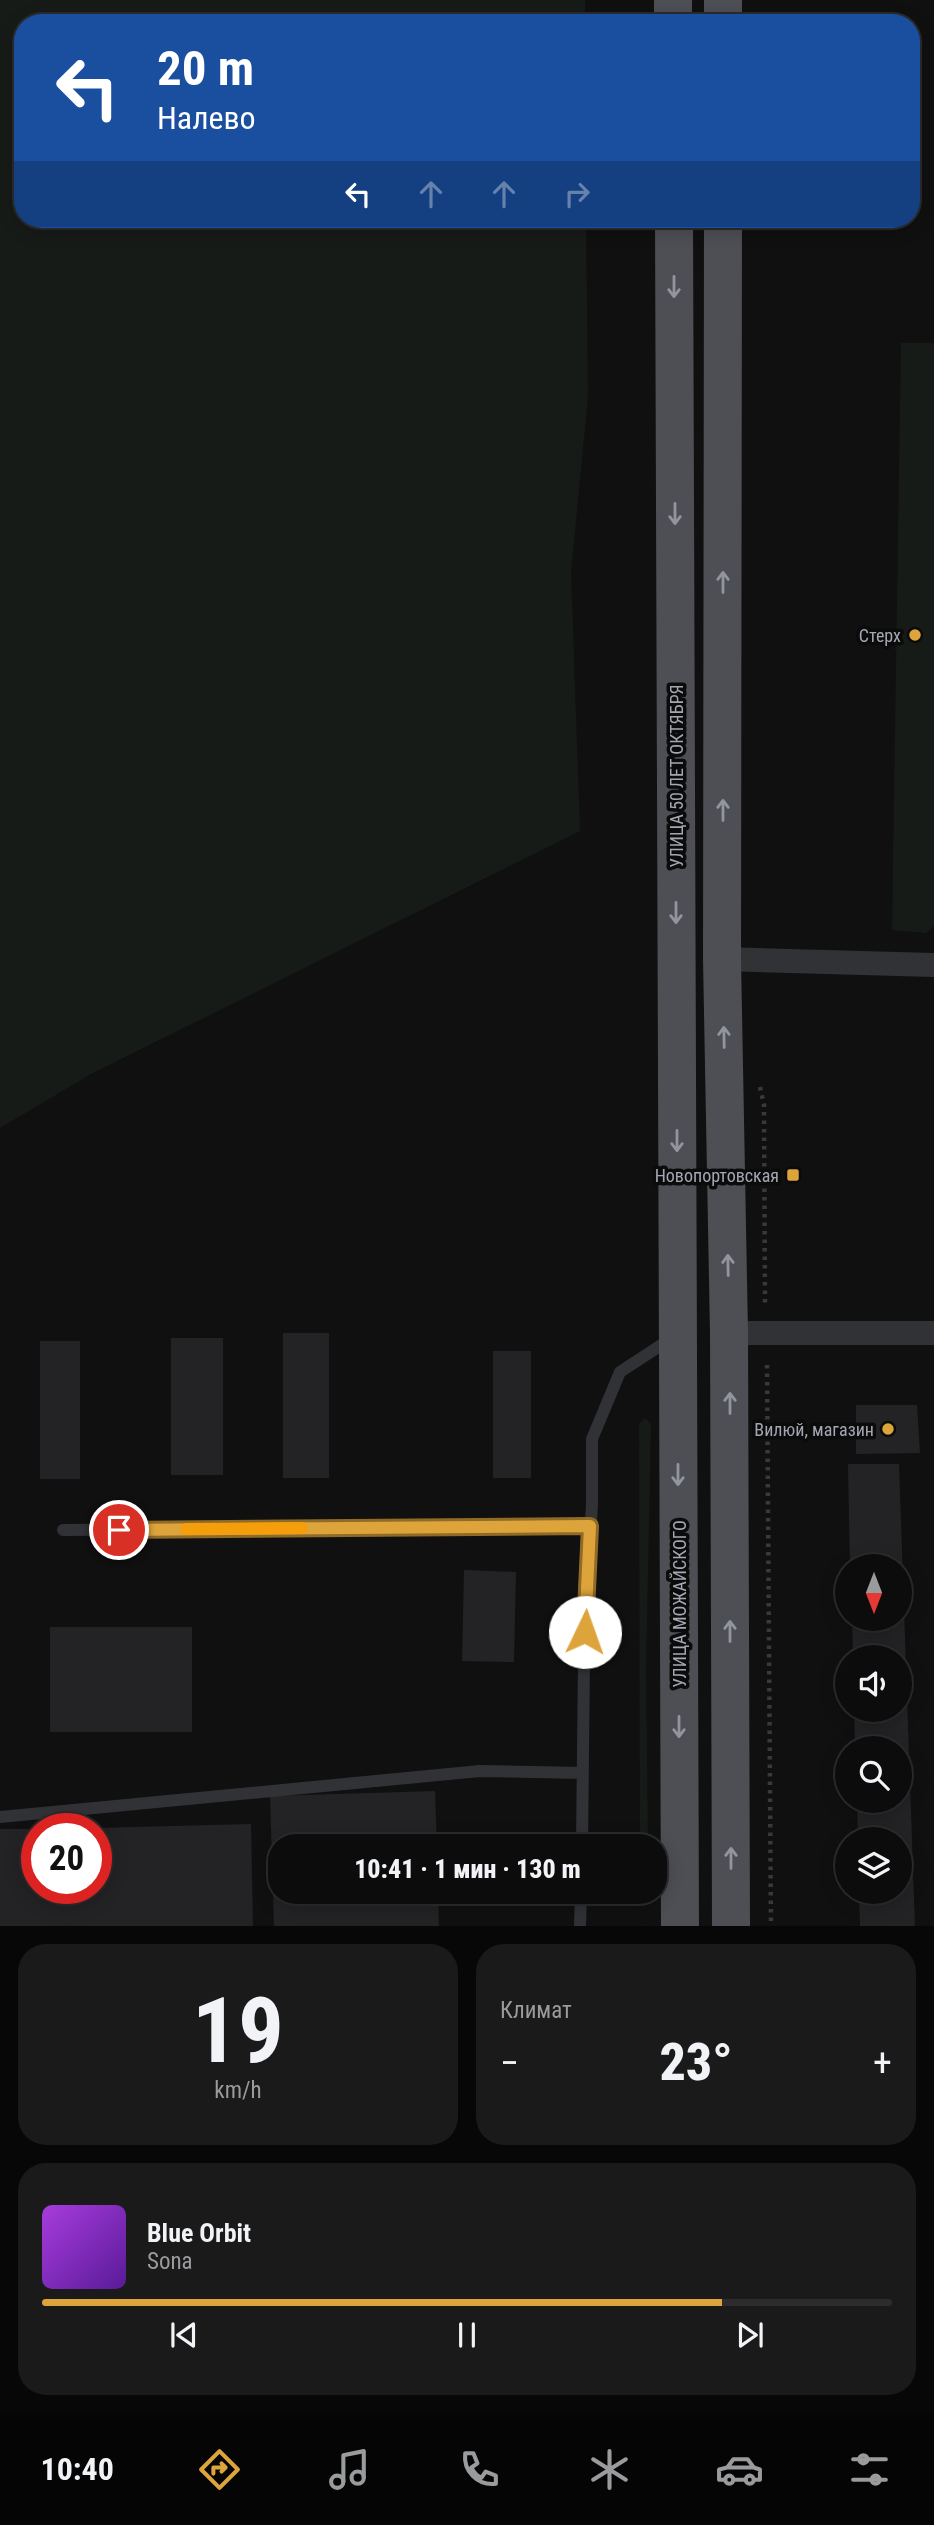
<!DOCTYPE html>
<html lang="ru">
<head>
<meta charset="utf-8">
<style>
  body { margin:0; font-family:"Roboto Condensed",sans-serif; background:#1a1a1b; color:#f1f3f6; height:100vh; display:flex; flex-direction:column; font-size:26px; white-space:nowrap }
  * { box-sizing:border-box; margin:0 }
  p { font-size:23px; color:#9a9b9d }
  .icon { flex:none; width:38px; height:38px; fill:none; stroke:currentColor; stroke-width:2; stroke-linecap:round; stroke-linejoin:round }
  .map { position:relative; height:1926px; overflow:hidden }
  .side { display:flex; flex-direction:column; gap:18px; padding:18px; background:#070707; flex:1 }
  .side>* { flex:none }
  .hud { position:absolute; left:14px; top:14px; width:906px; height:214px; border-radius:28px; box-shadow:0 4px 18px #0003,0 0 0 2px #2c2c2e; background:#1a4fa0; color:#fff; overflow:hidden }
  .needle { width:46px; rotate:180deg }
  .controls { position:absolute; left:835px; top:1554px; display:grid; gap:14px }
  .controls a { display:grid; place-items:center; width:77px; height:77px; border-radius:50%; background:#0c0c0d; box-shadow:0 4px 18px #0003,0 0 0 2px #2c2c2e; font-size:35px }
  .speed { position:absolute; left:21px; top:1813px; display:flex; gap:14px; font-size:35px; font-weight:700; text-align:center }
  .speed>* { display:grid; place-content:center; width:91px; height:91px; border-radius:50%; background:#0c0c0d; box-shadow:0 4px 18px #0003,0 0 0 2px #2c2c2e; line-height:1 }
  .speed .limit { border:10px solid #d22; background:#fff; color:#111 }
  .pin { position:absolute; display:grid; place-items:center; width:60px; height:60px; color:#fff; margin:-30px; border:4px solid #fff; border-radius:50%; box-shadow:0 2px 7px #0007 }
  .me { position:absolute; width:77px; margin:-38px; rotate:3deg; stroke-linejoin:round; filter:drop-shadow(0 0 5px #0008) }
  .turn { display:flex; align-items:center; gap:24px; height:147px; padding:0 28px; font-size:32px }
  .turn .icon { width:91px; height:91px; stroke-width:2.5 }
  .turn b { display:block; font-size:49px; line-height:60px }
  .lanes { display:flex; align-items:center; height:66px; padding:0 28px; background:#0003; justify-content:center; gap:35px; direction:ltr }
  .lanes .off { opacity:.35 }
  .big { font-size:52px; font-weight:800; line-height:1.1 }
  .side .widget { flex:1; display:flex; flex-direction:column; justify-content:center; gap:10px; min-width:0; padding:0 24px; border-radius:28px; background:#1a1a1b }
  .side .dial { align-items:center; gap:0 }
  .dial b { font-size:91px; line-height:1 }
  .song { display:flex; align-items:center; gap:21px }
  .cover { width:84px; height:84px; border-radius:10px; background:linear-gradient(135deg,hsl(280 70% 55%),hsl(270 70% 35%)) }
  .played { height:7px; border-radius:4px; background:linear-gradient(90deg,#dea43c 80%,#2c2c2e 80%) }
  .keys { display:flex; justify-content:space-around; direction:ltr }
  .heat { display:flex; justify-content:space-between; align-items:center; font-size:38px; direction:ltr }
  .side .tiles { flex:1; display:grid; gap:18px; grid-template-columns:1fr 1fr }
  .widget:last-child { grid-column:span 2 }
  .trip { position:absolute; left:268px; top:1834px; width:399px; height:70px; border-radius:28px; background:#0c0c0d; box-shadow:0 4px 18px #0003,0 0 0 2px #2c2c2e; font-weight:800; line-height:70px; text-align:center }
  .menu { display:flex; height:112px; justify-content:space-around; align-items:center; background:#050505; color:#9a9b9d }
  .menu .icon { width:49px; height:49px }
  .menu .active { color:#dea43c }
  .menu b { font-size:32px; color:#f1f3f6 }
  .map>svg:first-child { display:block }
  .green { fill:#171b17 }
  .building { fill:#232325 }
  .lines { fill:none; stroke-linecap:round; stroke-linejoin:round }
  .path { stroke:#38393d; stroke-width:4.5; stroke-dasharray:3.5 5; stroke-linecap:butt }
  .service { stroke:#313236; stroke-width:12 }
  .minor { stroke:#313236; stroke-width:24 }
  .primary { stroke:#4e4f54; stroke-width:38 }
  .oneway { stroke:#92959e }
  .route-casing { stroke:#906b27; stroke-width:18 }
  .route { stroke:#dea43c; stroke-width:12 }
  .slow { stroke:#f59e0b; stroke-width:12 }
  .poi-dot { fill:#dea43c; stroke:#0b0b0c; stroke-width:2.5 }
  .labels { text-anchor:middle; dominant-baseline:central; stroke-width:7; stroke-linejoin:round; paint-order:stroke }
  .poi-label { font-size:18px; fill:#a3a7b1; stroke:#0b0b0c; text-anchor:end }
  .street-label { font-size:18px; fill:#a3a7b1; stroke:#0b0b0c }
</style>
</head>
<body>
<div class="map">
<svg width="934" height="1927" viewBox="0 0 934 1927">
  <rect width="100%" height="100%" fill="#101011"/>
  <path class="green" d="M0,0H585V23H23V219H586L588,397L571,572L580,831L91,1074L0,1128Z
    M901,343H934V926L926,933L892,930Z
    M645,1418L651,1424L646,1668L648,1846H640L639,1424Z"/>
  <path class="building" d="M283,1333H329V1478H283Z
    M171,1338H223V1475H171Z
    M40,1341H80V1479H40Z
    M493,1351H531V1478H493Z
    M856,1405H917L920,1453L856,1454Z
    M848,1464H899L915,1927H860L859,1892H900V1839H858L857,1801H900V1748H855L854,1710H900V1657H853L852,1619H900V1566H850Z
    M464,1570L516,1572L514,1662L462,1661Z
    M50,1627H192V1732H50Z
    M435,1791L437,1846H280V1892H438L439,1927H274L270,1796Z
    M251,1824L253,1927H0V1829H37V1888H96V1828Z"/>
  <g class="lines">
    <path class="path" d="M760,1087L764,1105L765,1305
      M767,1365L771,1927"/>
    <path class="service" d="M63,1530L590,1526
      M0,1817L480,1771L583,1773
      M582,1846L584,1659L592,1503V1439L620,1372L672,1338
      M580,1927L581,1892"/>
    <path class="minor" d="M722,959L934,965
      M729,1333H934"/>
    <path class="primary" d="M673,0V23
      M723,23V0
      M674,219L680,1927
      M723,219L722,959L729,1333L731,1927"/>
  </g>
  <defs><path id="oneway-shaft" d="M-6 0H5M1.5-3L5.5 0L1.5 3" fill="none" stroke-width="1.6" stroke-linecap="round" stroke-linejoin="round" transform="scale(1.75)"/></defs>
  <g class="oneway">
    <use href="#oneway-shaft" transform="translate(674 287) rotate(90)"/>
    <use href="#oneway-shaft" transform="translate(675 514) rotate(90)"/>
    <use href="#oneway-shaft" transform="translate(723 582) rotate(-90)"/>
    <use href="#oneway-shaft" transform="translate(723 810) rotate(-90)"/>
    <use href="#oneway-shaft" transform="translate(676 913) rotate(90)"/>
    <use href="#oneway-shaft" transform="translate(724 1037) rotate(-91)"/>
    <use href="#oneway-shaft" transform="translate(677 1141) rotate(90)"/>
    <use href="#oneway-shaft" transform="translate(728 1265) rotate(-91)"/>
    <use href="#oneway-shaft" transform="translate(730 1403) rotate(-90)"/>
    <use href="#oneway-shaft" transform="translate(678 1475) rotate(90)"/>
    <use href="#oneway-shaft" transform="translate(730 1631) rotate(-90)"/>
    <use href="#oneway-shaft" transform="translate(679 1727) rotate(90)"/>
    <use href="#oneway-shaft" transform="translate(731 1858) rotate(-90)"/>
  </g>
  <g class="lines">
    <g class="route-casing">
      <path id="route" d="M119,1530L590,1526L585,1632"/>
    </g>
    <use href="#route" class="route"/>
    <path class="slow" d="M186,1529L302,1528"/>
  </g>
  <g class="poi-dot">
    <circle cx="915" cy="635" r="7"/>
    <rect x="786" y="1168" width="14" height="14" rx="3.5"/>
    <circle cx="888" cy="1429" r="7"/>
  </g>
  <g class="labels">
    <g class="poi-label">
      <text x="901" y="635">Стерх</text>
      <text x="779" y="1175">Новопортовская</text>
      <text x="874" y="1429">Вилюй, магазин</text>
    </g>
    <g class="street-label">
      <text transform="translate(676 776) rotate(-90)">УЛИЦА 50 ЛЕТ ОКТЯБРЯ</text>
      <text transform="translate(679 1604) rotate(-90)">УЛИЦА МОЖАЙСКОГО</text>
    </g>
  </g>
</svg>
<div class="controls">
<a><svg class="needle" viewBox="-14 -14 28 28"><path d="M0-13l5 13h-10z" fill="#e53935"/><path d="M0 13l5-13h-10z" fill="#9a9b9d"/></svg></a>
<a><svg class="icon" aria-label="sound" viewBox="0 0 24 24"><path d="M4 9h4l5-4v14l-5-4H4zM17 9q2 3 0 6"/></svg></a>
<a><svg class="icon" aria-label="search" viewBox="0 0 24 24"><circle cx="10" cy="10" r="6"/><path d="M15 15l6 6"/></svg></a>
<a><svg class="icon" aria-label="layers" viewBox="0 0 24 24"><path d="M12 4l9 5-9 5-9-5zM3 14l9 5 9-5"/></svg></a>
</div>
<div class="speed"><div class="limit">20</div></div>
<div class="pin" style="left:119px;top:1530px;background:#d93025"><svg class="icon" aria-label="arrive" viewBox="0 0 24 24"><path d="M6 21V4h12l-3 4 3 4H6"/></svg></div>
<svg class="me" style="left:585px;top:1632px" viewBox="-20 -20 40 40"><circle r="19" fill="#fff"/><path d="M0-13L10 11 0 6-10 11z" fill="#dea43c"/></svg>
<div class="trip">10:41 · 1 мин · 130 m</div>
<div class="hud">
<div class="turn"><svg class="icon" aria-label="left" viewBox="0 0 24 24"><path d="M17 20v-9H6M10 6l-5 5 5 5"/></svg><div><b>20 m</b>Налево</div></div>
<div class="lanes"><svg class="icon" aria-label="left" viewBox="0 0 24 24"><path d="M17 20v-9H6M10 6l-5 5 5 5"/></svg><svg class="icon off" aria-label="ahead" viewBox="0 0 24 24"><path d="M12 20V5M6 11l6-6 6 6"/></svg><svg class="icon off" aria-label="ahead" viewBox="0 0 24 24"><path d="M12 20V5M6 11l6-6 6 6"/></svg><svg class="icon off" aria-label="right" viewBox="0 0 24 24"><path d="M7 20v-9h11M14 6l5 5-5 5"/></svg></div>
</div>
</div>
<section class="side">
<div class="tiles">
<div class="widget dial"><b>19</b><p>km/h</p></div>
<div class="widget"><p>Климат</p>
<div class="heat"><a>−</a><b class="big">23°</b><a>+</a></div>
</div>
<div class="widget">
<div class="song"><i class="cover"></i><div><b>Blue Orbit</b><p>Sona</p></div></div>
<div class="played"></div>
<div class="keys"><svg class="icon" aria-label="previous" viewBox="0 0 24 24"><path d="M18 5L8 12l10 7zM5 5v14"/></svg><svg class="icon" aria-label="pause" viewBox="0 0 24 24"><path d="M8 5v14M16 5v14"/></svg><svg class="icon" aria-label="next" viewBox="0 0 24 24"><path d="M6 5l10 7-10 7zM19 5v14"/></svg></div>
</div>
</div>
</section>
<nav class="menu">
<b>10:40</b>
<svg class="icon active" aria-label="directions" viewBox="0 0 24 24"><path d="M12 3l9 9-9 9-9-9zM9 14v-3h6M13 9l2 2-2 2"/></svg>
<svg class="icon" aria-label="music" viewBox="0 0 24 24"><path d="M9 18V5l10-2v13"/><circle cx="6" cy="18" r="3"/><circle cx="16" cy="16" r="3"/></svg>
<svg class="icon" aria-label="phone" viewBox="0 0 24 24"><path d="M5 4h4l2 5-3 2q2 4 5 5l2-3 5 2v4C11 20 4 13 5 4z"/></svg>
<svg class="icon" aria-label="climate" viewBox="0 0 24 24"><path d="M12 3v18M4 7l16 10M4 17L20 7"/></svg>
<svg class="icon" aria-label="car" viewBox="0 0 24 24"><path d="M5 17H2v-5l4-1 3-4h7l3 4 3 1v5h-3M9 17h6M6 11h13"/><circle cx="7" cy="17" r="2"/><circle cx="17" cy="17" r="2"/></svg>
<svg class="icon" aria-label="filters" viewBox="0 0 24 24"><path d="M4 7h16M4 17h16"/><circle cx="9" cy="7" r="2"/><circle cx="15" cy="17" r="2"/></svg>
</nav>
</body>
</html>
